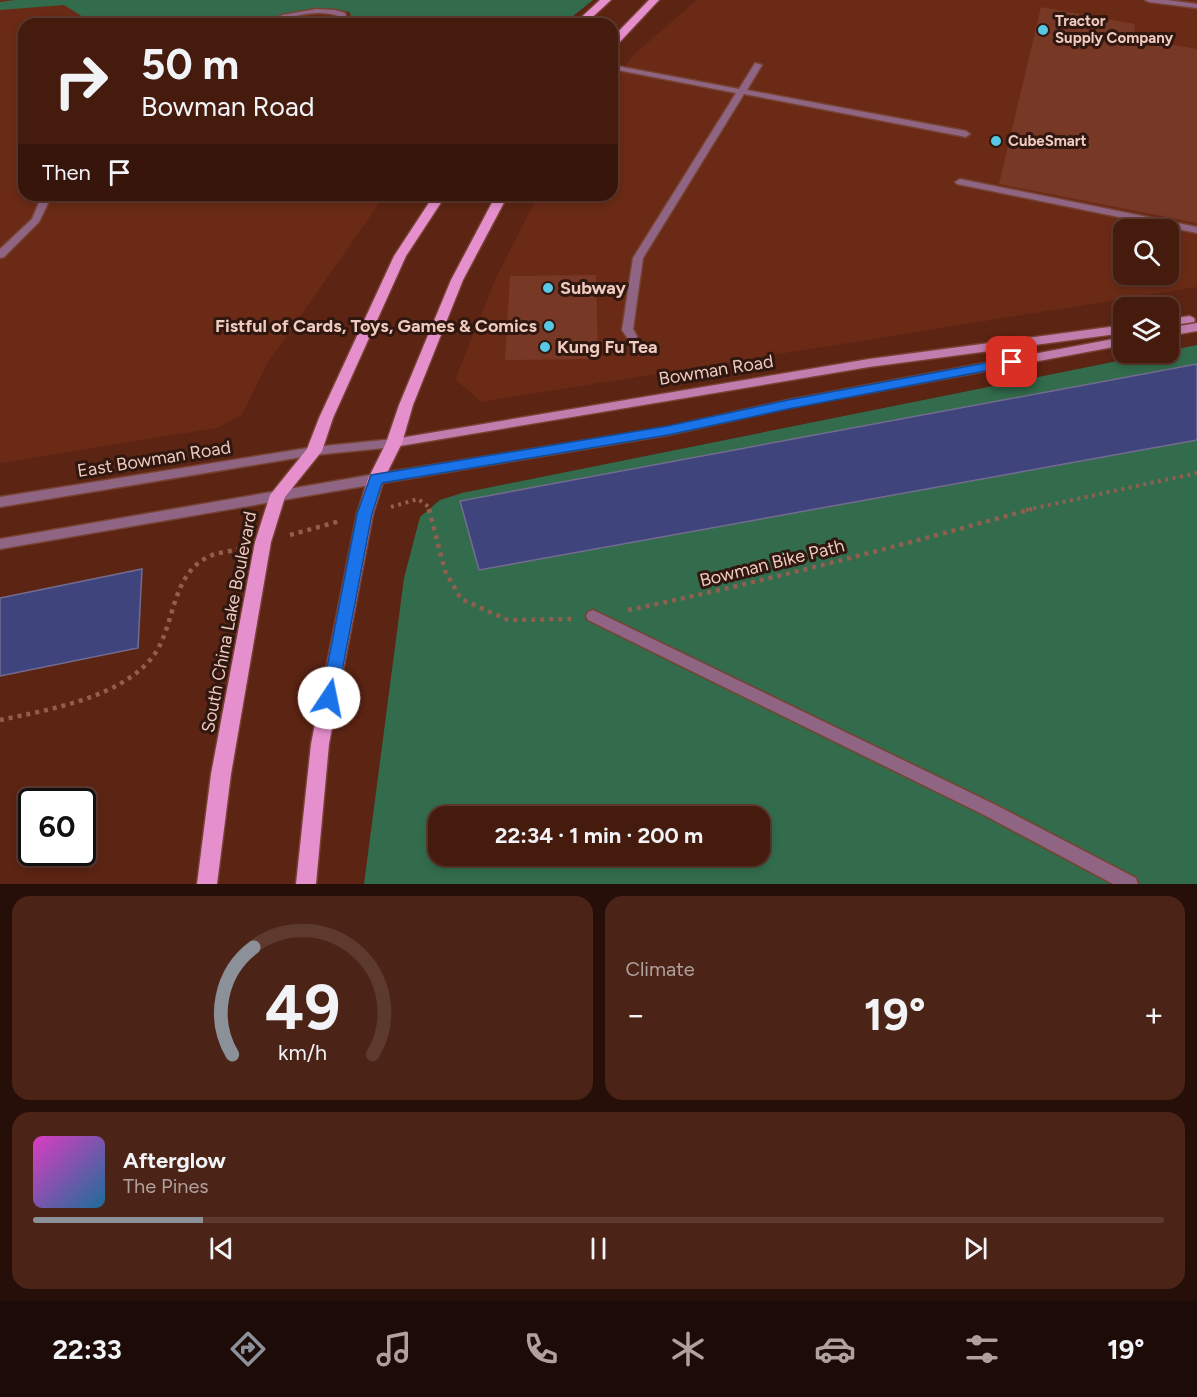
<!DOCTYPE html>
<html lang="en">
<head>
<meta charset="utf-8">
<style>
  body { margin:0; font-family:Figtree,sans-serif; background:#4c2417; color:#f1f3f6; height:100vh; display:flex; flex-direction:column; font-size:22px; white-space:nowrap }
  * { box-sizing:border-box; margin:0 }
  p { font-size:20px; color:#b0a19e }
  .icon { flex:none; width:33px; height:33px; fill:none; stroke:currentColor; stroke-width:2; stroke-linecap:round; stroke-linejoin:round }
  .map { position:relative; height:884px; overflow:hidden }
  .sheet { display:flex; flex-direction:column; gap:12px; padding:12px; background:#260f08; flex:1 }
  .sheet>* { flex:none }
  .top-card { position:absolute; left:18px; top:18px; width:600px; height:183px; border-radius:18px; box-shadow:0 3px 9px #0003,0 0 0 2px #5d392e; background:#451b0e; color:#f1f3f6; overflow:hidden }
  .tools { position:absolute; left:1113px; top:219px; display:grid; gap:12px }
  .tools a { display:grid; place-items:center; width:66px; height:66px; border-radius:12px; background:#451b0e; box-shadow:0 3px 9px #0003,0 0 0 2px #5d392e; font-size:30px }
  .speed { position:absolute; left:18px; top:788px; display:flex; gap:12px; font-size:30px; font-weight:700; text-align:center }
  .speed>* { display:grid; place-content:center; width:78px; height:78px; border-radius:50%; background:#451b0e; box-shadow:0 3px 9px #0003,0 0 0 2px #5d392e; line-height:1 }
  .speed .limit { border:3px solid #111; border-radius:9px; background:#fff; color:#111 }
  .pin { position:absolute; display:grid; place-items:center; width:51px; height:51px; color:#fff; margin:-26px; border-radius:12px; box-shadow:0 3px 9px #0006 }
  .me { position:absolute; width:66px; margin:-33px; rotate:11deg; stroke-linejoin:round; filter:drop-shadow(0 0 4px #0008) }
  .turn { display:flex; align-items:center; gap:21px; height:126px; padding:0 24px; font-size:27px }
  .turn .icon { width:78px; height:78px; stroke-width:2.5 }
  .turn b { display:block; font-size:42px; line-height:51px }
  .then { display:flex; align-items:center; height:57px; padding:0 24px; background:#0003; gap:12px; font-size:22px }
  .big { font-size:45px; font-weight:700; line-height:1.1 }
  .sheet .widget { flex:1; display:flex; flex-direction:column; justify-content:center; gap:9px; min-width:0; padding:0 21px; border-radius:18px; background:#4c2417 }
  .sheet .dial { align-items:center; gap:0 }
  .dial svg { height:156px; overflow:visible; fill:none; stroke:#5d392e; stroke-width:7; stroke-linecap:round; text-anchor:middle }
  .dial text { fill:#f1f3f6; stroke:none }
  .song { display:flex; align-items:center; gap:18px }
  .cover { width:72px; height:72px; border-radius:9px; background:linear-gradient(135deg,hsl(310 70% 55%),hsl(200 70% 35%)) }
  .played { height:6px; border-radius:3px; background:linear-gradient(90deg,#8c9099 15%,#5d392e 15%) }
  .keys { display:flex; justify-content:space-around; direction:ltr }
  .heat { display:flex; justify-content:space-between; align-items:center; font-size:33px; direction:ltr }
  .sheet .tiles { flex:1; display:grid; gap:12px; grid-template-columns:1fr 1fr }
  .widget:last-child { grid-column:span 2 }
  .trip { position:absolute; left:428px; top:806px; width:342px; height:60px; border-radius:18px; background:#451b0e; box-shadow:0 3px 9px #0003,0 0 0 2px #5d392e; font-weight:700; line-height:60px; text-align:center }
  .dock { display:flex; height:96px; justify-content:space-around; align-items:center; background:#1c0b06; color:#b0a19e }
  .dock .icon { width:42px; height:42px }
  .dock .current { color:#8c9099 }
  .dock b { font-size:27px; color:#f1f3f6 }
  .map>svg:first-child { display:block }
  .built { fill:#6a2a16; fill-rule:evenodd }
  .green { fill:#326c4c; fill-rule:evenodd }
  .water { fill:#3f447c; stroke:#746c90; stroke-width:1.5 }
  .building { fill:#773825 }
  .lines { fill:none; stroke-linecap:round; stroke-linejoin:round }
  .service-casing { stroke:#764232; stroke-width:3 }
  .minor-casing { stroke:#764232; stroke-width:3 }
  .tertiary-casing { stroke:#764232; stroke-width:3 }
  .secondary-casing { stroke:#764232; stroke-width:3 }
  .primary-casing { stroke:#764232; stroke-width:3 }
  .path-far1 { stroke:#905f50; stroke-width:4; stroke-dasharray:3 4.5; stroke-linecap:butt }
  .path { stroke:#905f50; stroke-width:4.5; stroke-dasharray:4 5; stroke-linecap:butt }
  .service { fill:#8f6583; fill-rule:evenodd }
  .minor { fill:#8f6583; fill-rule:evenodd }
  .tertiary { fill:#8f6583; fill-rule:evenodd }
  .secondary { fill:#c07dad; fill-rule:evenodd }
  .primary { fill:#e58fcd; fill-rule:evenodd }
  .route { fill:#1a73e8; stroke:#114b97; stroke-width:1.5 }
  .poi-dot { fill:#59c8e5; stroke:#30170f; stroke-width:2 }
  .labels { text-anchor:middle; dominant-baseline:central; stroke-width:6; stroke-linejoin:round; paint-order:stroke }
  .far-poi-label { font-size:15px; font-weight:bold; fill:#eecabf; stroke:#30170f; text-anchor:start }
  .poi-label { font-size:18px; font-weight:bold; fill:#eecabf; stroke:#30170f; text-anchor:start }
  .street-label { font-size:18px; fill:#eecabf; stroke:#30170f }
</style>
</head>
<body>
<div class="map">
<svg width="1197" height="884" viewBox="0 0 1197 884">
  <rect width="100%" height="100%" fill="#5c2413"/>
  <path class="built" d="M0,0H556L533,24H24V195H385L267,364L242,415L217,428L0,463Z
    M697,0H1197V287L481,402L455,379L495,280L538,195H612V85L633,55ZM1124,230H1168V274H1124Z"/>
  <path class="green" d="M15,0H593L563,24H383L365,19L352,24L350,12C322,7 293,11 266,22V24H94L64,5L0,10V2Z
    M1197,345V884H364L404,578L420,517L440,500L462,493ZM438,816H759V855H438Z"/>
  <path class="water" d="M1197,364V440L479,570L460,501Z
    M142,569L138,648L0,676V598Z"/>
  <path class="building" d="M1041,7L1135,24L1134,38L1197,49V223L999,184Z
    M596,275L598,359L505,360L510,276Z"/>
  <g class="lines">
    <g class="service-casing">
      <path id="service" d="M1145,0H1167L1197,4V8L1149,2Z
        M316,9L335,10L345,13L348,24H340L338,16C324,11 305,13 290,18C281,20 275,24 266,24L282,15Z
        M755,63L762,65L747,90L966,131L970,134L966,137L744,94L643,258L633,329L637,336L636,339H628L622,330L633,258L736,93L612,69V65L739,89Z
        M960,179L1197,227V233L957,184L955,182Z
        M42,195H52L39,222L4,257L0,258V249L32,219Z"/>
    </g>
    <g class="minor-casing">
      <path id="minor" d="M593,610L996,805L1136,878L1138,884H1113L984,815L588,620L586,616L588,612Z"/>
    </g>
    <g class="tertiary-casing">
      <path id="tertiary" d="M394,439L400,443L394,447L314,455L0,507V497L314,447Z
        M376,474L380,476L382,479L380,482L376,484L0,549V539Z"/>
    </g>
    <g class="secondary-casing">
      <path id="secondary" d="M1190,316L1194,318L1195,320L1194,322L1168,326V319Z
        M1197,323V331L1168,336V328Z
        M1124,325V333L869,367L394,447L388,443L394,439L869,359Z
        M1124,337V345L788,408L668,435L376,484L372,482L370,479L372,476L376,474L668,427L788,400Z"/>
    </g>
    <g class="primary-casing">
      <path id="primary" d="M600,0H611L585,24H574Z
        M649,0H659L616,46L612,47V38Z
        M434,195H446L406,256L333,418L322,451L285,497L271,542L231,774L217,884H197L211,774L255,542L270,495L307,449L319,418L394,256Z
        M496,195H508L463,280L413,405L402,443L384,479L373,514L329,744L316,884H296L311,744L357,514L368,479L386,443L399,405L451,280Z"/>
    </g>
    <path class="path-far1" d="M391,507L418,499L429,507L430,510
      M1026,510L1197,473"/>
    <path class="path" d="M429,509L445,571L461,599L508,620L573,619
      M290,535L340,521
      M628,610C764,582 898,546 1032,509
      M0,720C48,710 118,698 151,659C176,629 169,576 208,557C217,552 229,552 239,549"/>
    <use href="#service" class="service"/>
    <use href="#minor" class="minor"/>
    <use href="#tertiary" class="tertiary"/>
    <use href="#secondary" class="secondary"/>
    <use href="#primary" class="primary"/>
  </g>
  <path class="route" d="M1012,358L1016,359L1018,362L1016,365L788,409L668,435L382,483L372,514L337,698L335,703L329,705L323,703L321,698L357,514L371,475L668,426L788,400Z"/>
  <g class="poi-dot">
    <circle cx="1043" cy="30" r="6"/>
    <circle cx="996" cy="141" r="6"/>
    <circle cx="548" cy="288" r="6"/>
    <circle cx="549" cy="326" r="6"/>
    <circle cx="545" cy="347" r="6"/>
  </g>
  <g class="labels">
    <g class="far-poi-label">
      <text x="1055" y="21">Tractor<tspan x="1055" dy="17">Supply Company</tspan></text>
      <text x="1008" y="141">CubeSmart</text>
    </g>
    <g class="poi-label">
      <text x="560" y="288">Subway</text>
      <text x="537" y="326" text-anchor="end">Fistful of Cards, Toys, Games &amp; Comics</text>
      <text x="557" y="347">Kung Fu Tea</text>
    </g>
    <g class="street-label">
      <text transform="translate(716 370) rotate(-9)">Bowman Road</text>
      <text transform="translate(154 459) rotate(-9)">East Bowman Road</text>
      <text transform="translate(772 563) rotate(-14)">Bowman Bike Path</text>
      <text transform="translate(229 622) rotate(-79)">South China Lake Boulevard</text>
    </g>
  </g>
</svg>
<div class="tools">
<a><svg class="icon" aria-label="search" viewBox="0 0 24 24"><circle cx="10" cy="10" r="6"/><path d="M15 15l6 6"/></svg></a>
<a><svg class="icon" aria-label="layers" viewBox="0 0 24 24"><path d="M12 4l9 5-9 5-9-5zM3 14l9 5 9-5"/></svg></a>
</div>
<div class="speed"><div class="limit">60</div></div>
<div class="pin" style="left:1012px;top:362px;background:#d93025"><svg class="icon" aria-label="arrive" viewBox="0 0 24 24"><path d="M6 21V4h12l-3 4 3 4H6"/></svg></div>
<svg class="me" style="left:329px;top:698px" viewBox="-20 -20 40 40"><circle r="19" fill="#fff"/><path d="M0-13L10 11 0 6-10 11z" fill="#1a73e8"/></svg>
<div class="trip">22:34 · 1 min · 200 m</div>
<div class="top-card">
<div class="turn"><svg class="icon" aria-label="right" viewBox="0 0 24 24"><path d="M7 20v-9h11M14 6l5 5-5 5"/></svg><div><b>50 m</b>Bowman Road</div></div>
<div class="then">Then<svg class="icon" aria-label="arrive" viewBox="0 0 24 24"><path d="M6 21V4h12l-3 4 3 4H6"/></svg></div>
</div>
</div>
<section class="sheet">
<div class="tiles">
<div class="widget dial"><svg viewBox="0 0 100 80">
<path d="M14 69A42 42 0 1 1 86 69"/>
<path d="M14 69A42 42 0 0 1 25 14" stroke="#8c9099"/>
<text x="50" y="56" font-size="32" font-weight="700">49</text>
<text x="50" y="72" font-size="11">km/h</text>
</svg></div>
<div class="widget"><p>Climate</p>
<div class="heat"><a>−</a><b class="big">19°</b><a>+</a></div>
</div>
<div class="widget">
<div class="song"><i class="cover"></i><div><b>Afterglow</b><p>The Pines</p></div></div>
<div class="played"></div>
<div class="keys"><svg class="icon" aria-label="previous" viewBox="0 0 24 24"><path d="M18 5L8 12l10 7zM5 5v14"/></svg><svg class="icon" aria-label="pause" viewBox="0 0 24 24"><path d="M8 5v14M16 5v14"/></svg><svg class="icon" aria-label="next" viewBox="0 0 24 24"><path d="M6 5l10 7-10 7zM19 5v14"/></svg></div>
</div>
</div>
</section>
<nav class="dock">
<b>22:33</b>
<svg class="icon current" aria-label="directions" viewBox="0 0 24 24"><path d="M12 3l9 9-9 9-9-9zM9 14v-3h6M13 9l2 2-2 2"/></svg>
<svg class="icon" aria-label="music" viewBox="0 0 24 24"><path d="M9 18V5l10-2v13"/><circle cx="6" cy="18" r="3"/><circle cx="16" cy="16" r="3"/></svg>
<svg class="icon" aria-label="phone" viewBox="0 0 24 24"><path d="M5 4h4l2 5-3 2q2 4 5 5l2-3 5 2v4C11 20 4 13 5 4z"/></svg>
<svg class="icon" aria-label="climate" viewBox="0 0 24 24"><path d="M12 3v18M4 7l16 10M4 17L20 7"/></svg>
<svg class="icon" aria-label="car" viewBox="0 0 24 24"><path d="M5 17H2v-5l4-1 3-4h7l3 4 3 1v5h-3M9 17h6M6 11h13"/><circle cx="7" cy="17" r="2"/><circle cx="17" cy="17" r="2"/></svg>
<svg class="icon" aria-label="filters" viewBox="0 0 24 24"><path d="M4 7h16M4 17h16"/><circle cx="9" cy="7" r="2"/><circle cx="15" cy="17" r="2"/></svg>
<b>19°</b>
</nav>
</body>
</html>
